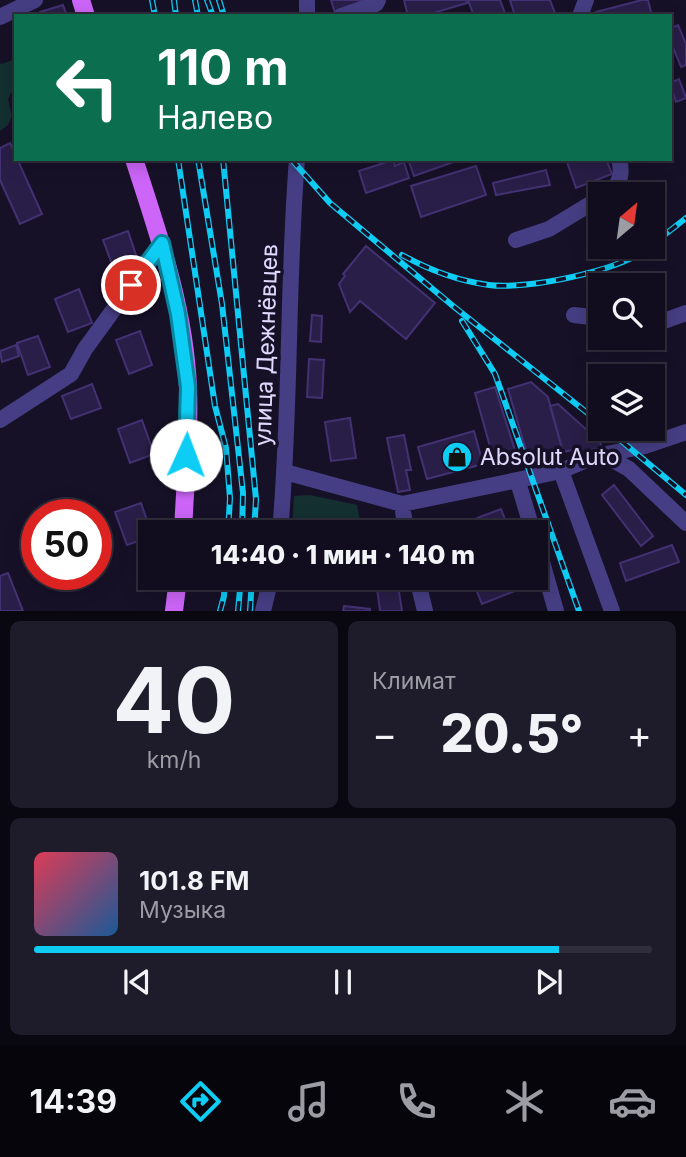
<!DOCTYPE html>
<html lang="ru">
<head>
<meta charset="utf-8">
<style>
  body { margin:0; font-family:Inter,sans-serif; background:#1e1b2b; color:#f1f3f6; height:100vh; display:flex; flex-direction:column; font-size:26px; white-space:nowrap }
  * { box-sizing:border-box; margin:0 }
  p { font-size:23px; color:#9c9ca4 }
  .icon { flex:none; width:38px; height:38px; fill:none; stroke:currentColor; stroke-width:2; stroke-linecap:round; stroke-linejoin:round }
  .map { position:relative; height:611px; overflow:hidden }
  .details { display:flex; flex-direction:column; gap:10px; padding:10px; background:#090710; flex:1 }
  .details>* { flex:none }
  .guide { position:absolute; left:14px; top:14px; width:658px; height:147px; border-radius:0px; box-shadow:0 4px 18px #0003,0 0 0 2px #302d3c; background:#0b6e4f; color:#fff; overflow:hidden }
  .needle { width:46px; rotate:29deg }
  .controls { position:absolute; left:588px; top:182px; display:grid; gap:14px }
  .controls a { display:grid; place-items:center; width:77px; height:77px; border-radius:0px; background:#110d1e; box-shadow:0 4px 18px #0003,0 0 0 2px #302d3c; font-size:35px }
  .speed { position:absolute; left:21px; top:499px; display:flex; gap:14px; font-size:35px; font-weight:700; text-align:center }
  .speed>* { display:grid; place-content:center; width:91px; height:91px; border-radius:50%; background:#110d1e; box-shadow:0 4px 18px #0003,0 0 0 2px #302d3c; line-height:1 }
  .speed .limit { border:10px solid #d22; background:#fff; color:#111 }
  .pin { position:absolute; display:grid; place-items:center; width:60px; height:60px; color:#fff; margin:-30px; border:4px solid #fff; border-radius:50%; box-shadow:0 2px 7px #0007 }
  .me { position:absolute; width:77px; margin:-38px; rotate:2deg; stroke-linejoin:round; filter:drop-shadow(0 0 5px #0008) }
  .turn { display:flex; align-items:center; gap:24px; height:147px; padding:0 28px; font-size:32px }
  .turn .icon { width:91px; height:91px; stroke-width:2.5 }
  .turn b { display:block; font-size:49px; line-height:60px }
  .big { font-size:52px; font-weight:800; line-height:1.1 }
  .details .widget { flex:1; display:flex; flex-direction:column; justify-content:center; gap:10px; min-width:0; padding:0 24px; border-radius:10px; background:#1e1b2b }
  .details .dial { align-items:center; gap:0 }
  .dial b { font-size:91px; line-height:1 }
  .song { display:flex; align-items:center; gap:21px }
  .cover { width:84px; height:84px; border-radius:10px; background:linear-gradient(135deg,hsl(350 70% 55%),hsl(210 70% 35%)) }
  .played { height:7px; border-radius:4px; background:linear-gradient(90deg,#0ecdf5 85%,#302d3c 85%) }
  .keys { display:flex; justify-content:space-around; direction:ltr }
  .heat { display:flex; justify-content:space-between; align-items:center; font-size:38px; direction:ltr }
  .details .tiles { flex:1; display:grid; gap:10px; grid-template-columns:1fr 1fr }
  .widget:last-child { grid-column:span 2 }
  .trip { position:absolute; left:138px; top:520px; width:410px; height:70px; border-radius:0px; background:#110d1e; box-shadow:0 4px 18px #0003,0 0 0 2px #302d3c; font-weight:800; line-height:70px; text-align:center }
  .tab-bar { display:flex; height:112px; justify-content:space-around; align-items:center; background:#07050c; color:#9c9ca4 }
  .tab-bar .icon { width:49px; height:49px }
  .tab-bar .current { color:#0ecdf5 }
  .tab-bar b { font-size:32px; color:#f1f3f6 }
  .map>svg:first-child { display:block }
  .green { fill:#143031 }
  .building { fill:#291e48; stroke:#433173; stroke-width:2 }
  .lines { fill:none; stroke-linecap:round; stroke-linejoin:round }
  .minor { stroke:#463e84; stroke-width:16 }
  .major { stroke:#cc65f8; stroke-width:18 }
  .rail-casing { stroke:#0ecdf5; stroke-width:6 }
  .rail { stroke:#171128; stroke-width:3.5; stroke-dasharray:10; stroke-linecap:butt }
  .route-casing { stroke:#09859f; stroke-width:18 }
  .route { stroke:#0ecdf5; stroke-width:12 }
  .labels { text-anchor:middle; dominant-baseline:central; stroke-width:7; stroke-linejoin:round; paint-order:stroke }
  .street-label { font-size:23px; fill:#e0d9fd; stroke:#171128 }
  .poi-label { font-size:23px; fill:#e0d9fd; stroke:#171128; text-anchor:start }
</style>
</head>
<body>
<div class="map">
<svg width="686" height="611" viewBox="0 0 686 611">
  <rect width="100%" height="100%" fill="#171128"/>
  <path class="green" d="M12,60L16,62V84L8,99L12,116L8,125L0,131V63L2,64Z
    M310,495L357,505L362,532H292L294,496Z"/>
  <path class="building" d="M331,0H361L363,6L336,16Z
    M404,0H466L467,3L423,16H408Z
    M468,0H500L506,16H474Z
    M510,0H550L556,16H515Z
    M642,0H648L652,16H597L596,12Z
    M63,5L67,16H41L40,12Z
    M678,25L686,44V65L681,67L670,40V29Z
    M679,79L686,98L676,102L670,83Z
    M10,143L42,214L20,224L0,180V148Z
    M408,159H462L414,176Z
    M566,159H606L612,174L576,188Z
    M393,160L395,166L404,162L409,178L366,193L359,171Z
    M476,166L486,195L421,217L411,186Z
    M546,170L550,185L496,195L493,183Z
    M128,231L139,264L115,272L103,240Z
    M366,246L435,303L406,339L360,301L350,312L339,284L345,276L343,274Z
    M79,289L92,323L68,332L55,299Z
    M312,315L322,316L321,342L310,341Z
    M140,331L152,365L129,374L116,340Z
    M38,336L50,367L28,375L17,343Z
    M16,345L19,356L2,362L0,351Z
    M309,359L324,360L322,398L307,397Z
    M531,382L548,397L563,452L529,461L508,389Z
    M92,384L101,408L71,419L62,396Z
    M495,387L519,463L496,468L475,393Z
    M558,404L600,442L603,452L580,458L577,449L563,452L550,406Z
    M350,418L356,458L331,461L325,422Z
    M142,420L154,454L130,463L118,429Z
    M474,431L483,464L427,479L418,447Z
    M205,434H214V458H205Z
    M404,435L411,470H406L410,490L398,492L387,438Z
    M614,485L653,536L641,546L602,495Z
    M141,503L151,532L150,537L127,545L115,512Z
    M501,509L510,532H483L477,518Z
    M390,522L393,532H380L379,525Z
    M672,545L679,562L626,581L620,563Z
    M8,573L23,611H1L0,609V576Z
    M485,578H527L530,585L482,604L473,582Z
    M398,585L402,611H380L377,588Z
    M344,606L370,609V611H343Z"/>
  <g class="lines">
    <path class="minor" d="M307,16V0
      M341,16L376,4L378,0
      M580,16L586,0
      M0,17L35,0
      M606,194C620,186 623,174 619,159
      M516,240L549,229L600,198
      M574,315L600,318
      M653,325L686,313
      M0,420L71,374L85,349L162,243
      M602,455L645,446L686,432
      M561,471L612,611
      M285,472L402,504L561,471L596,456L611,459L629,469L686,523
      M518,482L533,532
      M402,504L406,532
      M280,532C291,408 287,283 297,159
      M536,541L556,611
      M417,578L425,611
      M263,611L271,578"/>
    <path class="major" d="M81,0L86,16
      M134,159C158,233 185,309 188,388C190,435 185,484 183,532
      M174,611L178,578"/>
    <g class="rail-casing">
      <path id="rail" d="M152,0L155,16
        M174,0L176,16
        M195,0L198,16
        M207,0L213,16
        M219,0L224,16
        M178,159L215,406L226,448L230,498L228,532
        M198,159L222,304L243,493L242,532
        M223,159L256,499L254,532
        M291,159L330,203L453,306L600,423
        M653,244L686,218
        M402,255C429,270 458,281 489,285C527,290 620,271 650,247
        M462,321L495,374L579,611
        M607,429L686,495
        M220,611L224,596L225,578
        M238,611L241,578
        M250,611L252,578"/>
    </g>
    <use href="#rail" class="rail"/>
  </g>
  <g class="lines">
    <g class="route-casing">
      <path id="route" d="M131,285L162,243L178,314L188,387L186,455"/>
    </g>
    <use href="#route" class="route"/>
  </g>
  <defs>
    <g id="shop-disc" transform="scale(1.575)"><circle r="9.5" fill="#0ecdf5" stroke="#171128"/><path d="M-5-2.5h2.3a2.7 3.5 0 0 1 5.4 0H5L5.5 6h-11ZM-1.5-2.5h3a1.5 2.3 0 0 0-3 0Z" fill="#111"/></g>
  </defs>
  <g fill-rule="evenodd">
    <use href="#shop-disc" x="457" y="457"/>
  </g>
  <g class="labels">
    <g class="street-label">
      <text transform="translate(266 345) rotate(-88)">улица Дежнёвцев</text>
    </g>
    <g class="poi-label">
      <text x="480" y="457">Absolut Auto</text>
    </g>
  </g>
</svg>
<div class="controls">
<a><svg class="needle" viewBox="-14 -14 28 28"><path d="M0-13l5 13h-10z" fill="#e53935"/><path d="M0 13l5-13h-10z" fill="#9c9ca4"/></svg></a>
<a><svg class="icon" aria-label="search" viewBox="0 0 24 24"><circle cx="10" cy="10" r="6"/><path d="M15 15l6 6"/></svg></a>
<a><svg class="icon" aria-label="layers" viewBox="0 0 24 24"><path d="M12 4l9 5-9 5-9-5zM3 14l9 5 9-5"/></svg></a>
</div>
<div class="speed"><div class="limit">50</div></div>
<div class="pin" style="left:131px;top:285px;background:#d93025"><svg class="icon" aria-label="arrive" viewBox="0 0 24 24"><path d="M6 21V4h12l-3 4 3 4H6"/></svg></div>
<svg class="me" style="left:186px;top:455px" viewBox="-20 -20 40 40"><circle r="19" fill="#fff"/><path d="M0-13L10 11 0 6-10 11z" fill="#0ecdf5"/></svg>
<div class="trip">14:40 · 1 мин · 140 m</div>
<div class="guide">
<div class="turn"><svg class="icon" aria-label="left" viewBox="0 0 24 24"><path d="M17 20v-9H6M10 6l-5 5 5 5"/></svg><div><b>110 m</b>Налево</div></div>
</div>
</div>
<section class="details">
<div class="tiles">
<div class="widget dial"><b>40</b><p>km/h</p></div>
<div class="widget"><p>Климат</p>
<div class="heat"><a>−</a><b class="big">20.5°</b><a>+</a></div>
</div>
<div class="widget">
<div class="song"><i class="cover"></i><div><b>101.8 FM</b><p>Музыка</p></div></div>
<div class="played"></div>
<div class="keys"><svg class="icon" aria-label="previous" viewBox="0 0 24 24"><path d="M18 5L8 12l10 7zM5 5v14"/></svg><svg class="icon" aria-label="pause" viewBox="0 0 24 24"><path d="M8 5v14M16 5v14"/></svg><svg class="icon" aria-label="next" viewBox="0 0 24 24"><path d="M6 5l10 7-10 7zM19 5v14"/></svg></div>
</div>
</div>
</section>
<nav class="tab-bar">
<b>14:39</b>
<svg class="icon current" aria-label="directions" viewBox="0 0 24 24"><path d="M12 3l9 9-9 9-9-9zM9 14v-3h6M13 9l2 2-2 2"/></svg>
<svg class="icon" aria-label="music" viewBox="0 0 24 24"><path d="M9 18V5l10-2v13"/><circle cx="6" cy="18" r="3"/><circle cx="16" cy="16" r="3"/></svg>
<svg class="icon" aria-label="phone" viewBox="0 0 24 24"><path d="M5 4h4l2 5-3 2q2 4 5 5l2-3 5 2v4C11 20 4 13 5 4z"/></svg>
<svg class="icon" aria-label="climate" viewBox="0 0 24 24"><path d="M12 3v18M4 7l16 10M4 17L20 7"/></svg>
<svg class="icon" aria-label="car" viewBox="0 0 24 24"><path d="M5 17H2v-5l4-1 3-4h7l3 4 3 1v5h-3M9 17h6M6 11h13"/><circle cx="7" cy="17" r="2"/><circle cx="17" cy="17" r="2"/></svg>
</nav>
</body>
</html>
